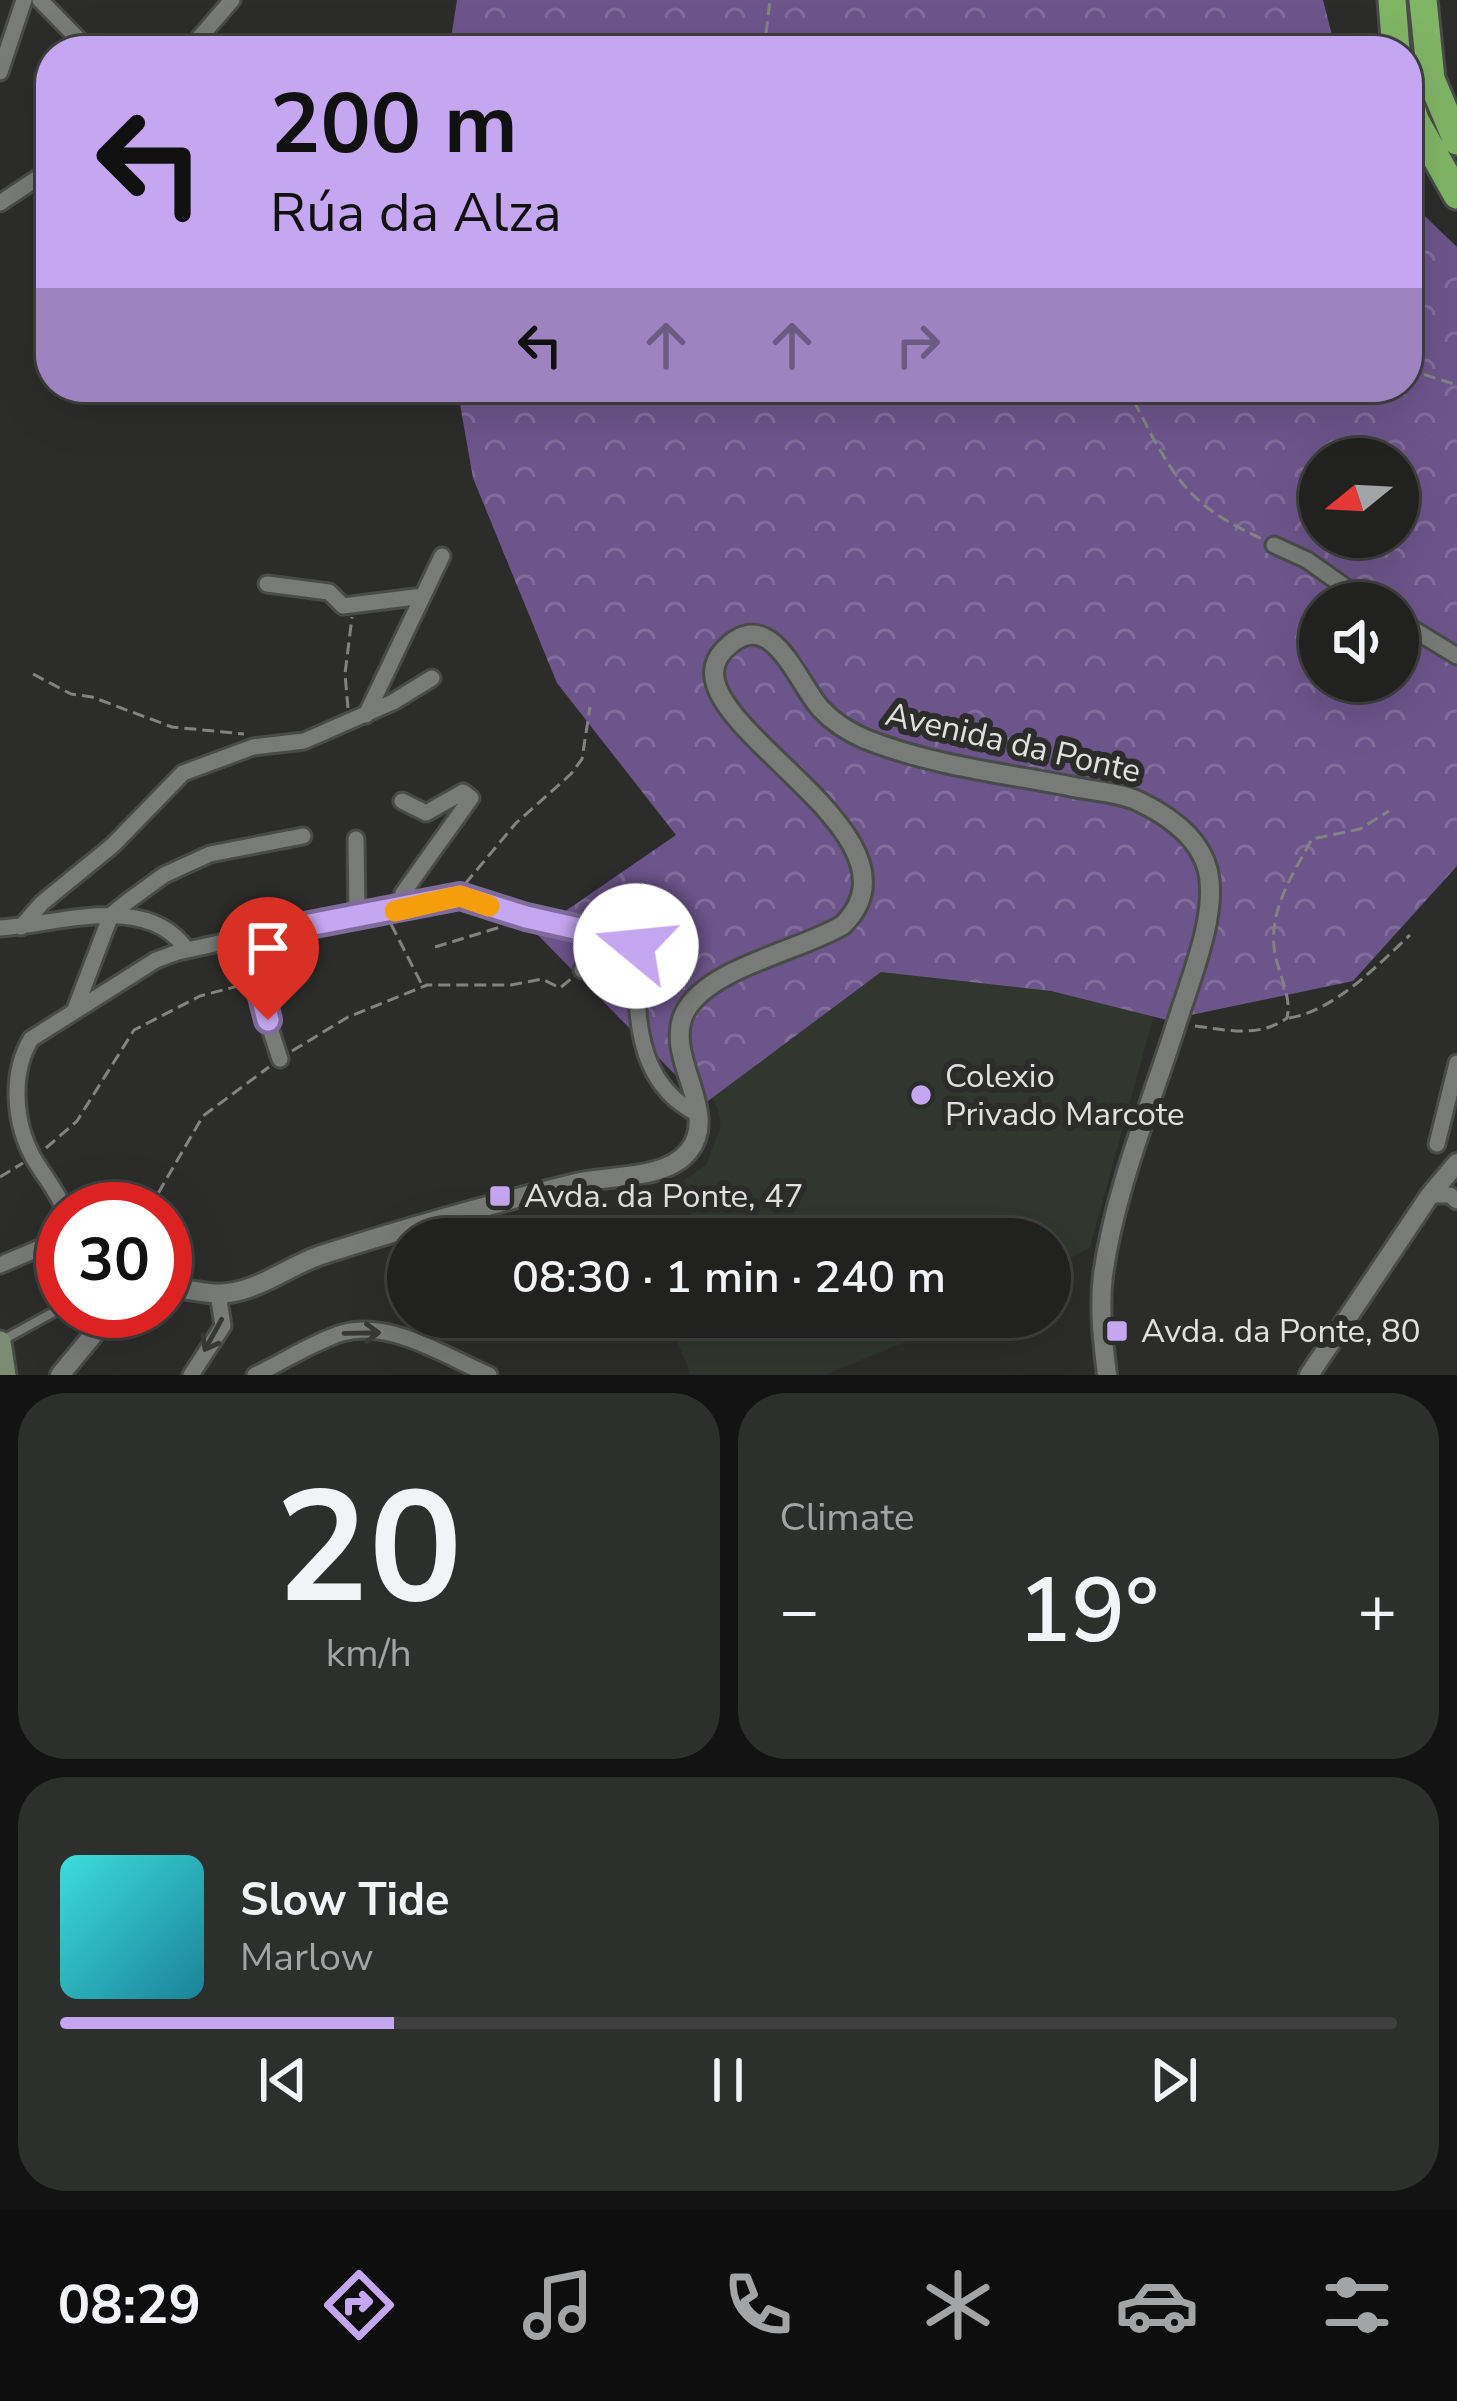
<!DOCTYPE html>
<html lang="en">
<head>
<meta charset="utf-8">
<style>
  body { margin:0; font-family:"Nunito Sans",sans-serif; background:#2d2f2d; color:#f1f3f6; height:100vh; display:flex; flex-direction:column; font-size:45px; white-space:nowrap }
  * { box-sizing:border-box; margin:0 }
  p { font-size:39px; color:#a2a4a5 }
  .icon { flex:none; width:66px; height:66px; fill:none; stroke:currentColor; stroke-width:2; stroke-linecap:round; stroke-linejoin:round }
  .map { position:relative; height:1375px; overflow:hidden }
  .details { display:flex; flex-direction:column; gap:18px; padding:18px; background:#121312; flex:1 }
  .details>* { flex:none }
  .top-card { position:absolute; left:36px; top:36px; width:1386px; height:366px; border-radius:48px; box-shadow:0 12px 48px #0002,0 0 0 3px #3e3f3e; background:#c5a6f0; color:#111; overflow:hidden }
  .needle { width:78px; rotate:252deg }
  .tools { position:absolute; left:1299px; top:438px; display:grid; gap:24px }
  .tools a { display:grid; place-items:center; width:120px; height:120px; border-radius:50%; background:#212220; box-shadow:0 12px 48px #0002,0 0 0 3px #3e3f3e; font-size:60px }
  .speed { position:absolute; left:36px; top:1182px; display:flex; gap:24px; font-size:60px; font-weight:700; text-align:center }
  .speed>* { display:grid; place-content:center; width:156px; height:156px; border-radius:50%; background:#212220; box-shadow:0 12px 48px #0002,0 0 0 3px #3e3f3e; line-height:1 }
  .speed .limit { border:18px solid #d22; background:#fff; color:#111 }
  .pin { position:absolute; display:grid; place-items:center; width:102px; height:102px; color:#fff; margin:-123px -51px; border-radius:50% 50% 50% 0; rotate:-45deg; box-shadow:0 0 12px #0007 }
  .pin .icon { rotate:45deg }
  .me { position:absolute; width:132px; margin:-66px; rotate:287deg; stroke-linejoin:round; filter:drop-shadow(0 0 9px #0008) }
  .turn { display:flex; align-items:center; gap:42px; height:252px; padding:0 36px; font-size:54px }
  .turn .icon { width:156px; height:156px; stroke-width:2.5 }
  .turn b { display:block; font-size:84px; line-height:102px }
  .lanes { display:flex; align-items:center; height:114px; padding:0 36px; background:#0003; justify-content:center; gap:60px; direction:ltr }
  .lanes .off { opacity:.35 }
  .big { font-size:90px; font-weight:600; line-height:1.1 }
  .details .card { flex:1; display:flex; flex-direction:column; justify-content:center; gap:18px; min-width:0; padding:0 42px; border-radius:48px; background:#2d2f2d }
  .details .dial { align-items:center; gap:0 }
  .dial b { font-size:156px; line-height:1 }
  .song { display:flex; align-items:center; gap:36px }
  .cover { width:144px; height:144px; border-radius:18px; background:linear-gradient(135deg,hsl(180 70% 55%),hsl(190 70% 35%)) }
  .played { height:12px; border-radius:6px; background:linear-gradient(90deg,#c5a6f0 25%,#3e3f3e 25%) }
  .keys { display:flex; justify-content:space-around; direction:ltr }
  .heat { display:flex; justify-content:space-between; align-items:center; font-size:66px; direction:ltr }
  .details .tiles { flex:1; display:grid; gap:18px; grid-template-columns:1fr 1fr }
  .card:last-child { grid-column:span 2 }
  .trip { position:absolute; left:387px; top:1218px; width:684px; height:120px; border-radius:60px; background:#212220; box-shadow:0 12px 48px #0002,0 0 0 3px #3e3f3e; font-weight:600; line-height:120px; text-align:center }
  .dock { display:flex; height:192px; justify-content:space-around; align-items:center; background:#0d0e0d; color:#a2a4a5 }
  .dock .icon { width:84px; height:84px }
  .dock .current { color:#c5a6f0 }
  .dock b { font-size:54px; color:#f1f3f6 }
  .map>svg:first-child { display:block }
  .built { fill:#31362f }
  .forest { fill:url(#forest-crowns); fill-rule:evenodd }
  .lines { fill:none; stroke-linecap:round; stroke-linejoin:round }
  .service-casing { stroke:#494b49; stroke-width:14 }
  .minor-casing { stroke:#494b49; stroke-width:21 }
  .tertiary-casing { stroke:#494b49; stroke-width:24 }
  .secondary-casing { stroke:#494b49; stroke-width:27 }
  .motorway-casing { stroke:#494b49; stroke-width:33 }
  .path { stroke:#828381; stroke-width:3; stroke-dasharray:12 6; stroke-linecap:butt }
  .service { stroke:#797b78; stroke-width:8 }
  .minor { stroke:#797b78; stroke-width:15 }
  .tertiary { stroke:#797b78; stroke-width:18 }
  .secondary { stroke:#7b8c72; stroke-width:21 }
  .motorway { stroke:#80b565; stroke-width:27 }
  .oneway { stroke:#383937 }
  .route-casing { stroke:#806c9c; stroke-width:30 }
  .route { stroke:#c5a6f0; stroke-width:21 }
  .slow { stroke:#f59e0b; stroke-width:21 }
  .poi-dot { fill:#c5a6f0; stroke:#2c2d2b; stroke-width:4.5 }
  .labels { text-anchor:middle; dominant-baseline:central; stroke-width:12; stroke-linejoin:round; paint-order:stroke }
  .street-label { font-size:33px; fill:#dfe0df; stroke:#2c2d2b }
  .poi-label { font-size:33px; fill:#dfe0df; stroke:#2c2d2b; text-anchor:start }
</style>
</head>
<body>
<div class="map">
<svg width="1457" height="1375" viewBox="0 0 1457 1375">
  <defs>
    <pattern id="forest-crowns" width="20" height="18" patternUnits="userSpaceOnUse" patternTransform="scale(3)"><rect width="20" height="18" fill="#6c558b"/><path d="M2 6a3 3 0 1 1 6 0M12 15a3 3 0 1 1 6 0" fill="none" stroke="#816d9b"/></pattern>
  </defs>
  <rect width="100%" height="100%" fill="#2c2d2b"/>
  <path class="built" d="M919,910L1159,997L1090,1247L1050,1270V1239H692L696,1237L683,1181L706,1165L721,1126L718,1109L702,1082Z
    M667,1317H965L825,1375H691Z"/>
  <path class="forest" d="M457,0H1323L1336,51H449Z
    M1407,199L1457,247V866L1353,981L1167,1020L1051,991L881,972L704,1104L535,932L676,835L557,683L473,478L457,387H1407ZM1320,459H1398V537H1320ZM1320,603H1398V681H1320Z"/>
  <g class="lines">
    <g class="service-casing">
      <path id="service" d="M1,1341L63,1307"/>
    </g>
    <g class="minor-casing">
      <path id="minor" d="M40,0L90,51
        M188,51L232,0
        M0,72L24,0
        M0,203L51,169
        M1274,545L1307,560L1368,603
        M267,584L329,592L343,606L423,596
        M1398,620L1457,656
        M366,715L442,556
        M356,839L357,913
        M401,910L403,893L471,798L463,792L426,813L402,801
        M21,927L42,903L113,845L183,773L253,747L304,741L393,702L432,678
        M0,928C57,925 147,891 187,950
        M247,937L255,982L280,1059
        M582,970L601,934
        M74,1012L111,915L127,902L164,875L210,854L303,836
        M1437,1144L1457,1063
        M1430,1195H1450L1457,1201
        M64,1209C57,1191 44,1176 34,1159C14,1124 10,1074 31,1039L156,960L178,952L357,913L394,911L460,896L526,917L628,940L636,945C640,961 637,977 637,993C638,1043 650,1091 698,1114
        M0,1265L54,1242L63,1232
        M191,1375L223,1326L218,1293
        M255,1375C283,1362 313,1342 342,1333C390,1319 447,1357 489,1375"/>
    </g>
    <g class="tertiary-casing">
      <path id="tertiary" d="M165,1288C186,1287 208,1296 228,1293C261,1289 291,1265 321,1255C405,1228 491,1204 576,1183C609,1175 665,1180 688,1152C722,1112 662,1056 685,1012C709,967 800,951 843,925C938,830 659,717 724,650C771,601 797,683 821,709C833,722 849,732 865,739C930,765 1001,773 1069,786C1091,791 1120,792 1140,802C1169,816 1200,838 1208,871C1218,914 1190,980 1177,1022C1151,1104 1115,1189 1103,1275C1099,1308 1103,1342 1107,1375
        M60,1375L113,1311
        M1309,1375L1430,1195L1457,1163"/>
    </g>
    <g class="secondary-casing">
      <path id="secondary" d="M0,1342L5,1375"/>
    </g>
    <g class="motorway-casing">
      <path id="motorway" d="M1392,0L1396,51
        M1423,0L1431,79L1457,141
        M1407,94L1415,120L1457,195"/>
    </g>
    <path class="path" d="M764,51L770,0
      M1407,369L1457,385
      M1123,387C1136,402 1143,419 1152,436C1184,494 1203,511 1262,539
      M33,674L71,694L92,697L172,727L244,734
      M348,708L345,674L352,617
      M465,884L516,823L571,774L582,759L590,707
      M391,924L422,985
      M435,947L504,926
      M1289,1018C1334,1011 1378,965 1410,935
      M1195,1026C1227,1030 1259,1038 1287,1018C1292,997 1279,975 1275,954C1267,912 1293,874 1312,839L1360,829L1389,811
      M292,1051L348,1017L427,985H511L542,979L560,988L572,978
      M46,1148L77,1121L134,1030L200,996L242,985
      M0,1177L23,1163
      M149,1209L203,1116L269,1067"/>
    <use href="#service" class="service"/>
    <use href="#minor" class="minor"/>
    <use href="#tertiary" class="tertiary"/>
    <use href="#secondary" class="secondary"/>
    <use href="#motorway" class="motorway"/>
  </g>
  <defs><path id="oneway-shaft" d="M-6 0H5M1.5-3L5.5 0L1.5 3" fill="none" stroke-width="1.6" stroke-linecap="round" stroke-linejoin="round" transform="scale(3)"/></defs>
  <g class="oneway">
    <use href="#oneway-shaft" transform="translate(362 1333) rotate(-1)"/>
    <use href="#oneway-shaft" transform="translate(213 1335) rotate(119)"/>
  </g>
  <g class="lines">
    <g class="route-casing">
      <path id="route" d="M268,1020L247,937L460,896L526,917L628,940L636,946"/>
    </g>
    <use href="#route" class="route"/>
    <path class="slow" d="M395,911L460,896L489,906"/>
  </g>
  <g class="poi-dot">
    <circle cx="921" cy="1095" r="12"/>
    <rect x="488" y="1184" width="24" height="24" rx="6"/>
    <rect x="1105" y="1319" width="24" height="24" rx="6"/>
  </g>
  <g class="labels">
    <g class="street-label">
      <text transform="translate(1013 743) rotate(13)">Avenida da Ponte</text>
    </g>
    <g class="poi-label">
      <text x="945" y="1076">Colexio<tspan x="945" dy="38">Privado Marcote</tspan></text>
      <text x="524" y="1196">Avda. da Ponte, 47</text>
      <text x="1141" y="1331">Avda. da Ponte, 80</text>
    </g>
  </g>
</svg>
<div class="tools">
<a><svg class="needle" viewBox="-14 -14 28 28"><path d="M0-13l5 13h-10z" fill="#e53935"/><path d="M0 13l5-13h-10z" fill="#a2a4a5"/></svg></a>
<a><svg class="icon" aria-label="sound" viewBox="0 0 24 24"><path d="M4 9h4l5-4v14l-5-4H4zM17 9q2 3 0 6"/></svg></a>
</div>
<div class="speed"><div class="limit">30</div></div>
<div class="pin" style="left:268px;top:1020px;background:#d93025"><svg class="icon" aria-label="arrive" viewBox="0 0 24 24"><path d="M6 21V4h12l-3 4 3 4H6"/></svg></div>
<svg class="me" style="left:636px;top:946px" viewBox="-20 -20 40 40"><circle r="19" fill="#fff"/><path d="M0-13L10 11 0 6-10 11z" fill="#c5a6f0"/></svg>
<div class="trip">08:30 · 1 min · 240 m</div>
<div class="top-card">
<div class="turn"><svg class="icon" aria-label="left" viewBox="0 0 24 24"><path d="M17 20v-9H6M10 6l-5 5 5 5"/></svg><div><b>200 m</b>Rúa da Alza</div></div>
<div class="lanes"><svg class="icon" aria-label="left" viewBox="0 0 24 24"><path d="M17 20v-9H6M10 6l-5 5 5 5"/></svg><svg class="icon off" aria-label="ahead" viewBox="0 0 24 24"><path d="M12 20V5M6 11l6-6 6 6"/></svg><svg class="icon off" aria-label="ahead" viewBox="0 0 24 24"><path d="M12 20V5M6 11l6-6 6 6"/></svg><svg class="icon off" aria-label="right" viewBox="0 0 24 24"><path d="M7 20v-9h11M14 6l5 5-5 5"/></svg></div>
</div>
</div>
<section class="details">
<div class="tiles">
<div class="card dial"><b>20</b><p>km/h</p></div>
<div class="card"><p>Climate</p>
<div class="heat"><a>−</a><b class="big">19°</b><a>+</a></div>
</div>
<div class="card">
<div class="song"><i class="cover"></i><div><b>Slow Tide</b><p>Marlow</p></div></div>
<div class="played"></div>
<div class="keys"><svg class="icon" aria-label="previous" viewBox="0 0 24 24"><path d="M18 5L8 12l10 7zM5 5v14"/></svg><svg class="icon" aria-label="pause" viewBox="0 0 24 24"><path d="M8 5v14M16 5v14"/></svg><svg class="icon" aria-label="next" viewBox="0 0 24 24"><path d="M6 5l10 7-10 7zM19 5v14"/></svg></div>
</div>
</div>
</section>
<nav class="dock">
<b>08:29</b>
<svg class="icon current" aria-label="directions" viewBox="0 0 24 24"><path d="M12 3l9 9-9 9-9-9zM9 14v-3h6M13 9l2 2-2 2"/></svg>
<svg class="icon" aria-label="music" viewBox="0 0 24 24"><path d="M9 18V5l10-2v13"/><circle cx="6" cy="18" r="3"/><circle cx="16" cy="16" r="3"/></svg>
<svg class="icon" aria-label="phone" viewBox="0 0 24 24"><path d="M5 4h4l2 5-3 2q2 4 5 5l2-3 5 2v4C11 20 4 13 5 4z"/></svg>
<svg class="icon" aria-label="climate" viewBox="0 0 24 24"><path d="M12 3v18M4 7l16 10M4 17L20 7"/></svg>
<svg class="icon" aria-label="car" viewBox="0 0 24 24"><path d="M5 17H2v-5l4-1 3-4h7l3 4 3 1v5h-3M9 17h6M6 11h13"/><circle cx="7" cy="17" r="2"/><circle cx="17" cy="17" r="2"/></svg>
<svg class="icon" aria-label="filters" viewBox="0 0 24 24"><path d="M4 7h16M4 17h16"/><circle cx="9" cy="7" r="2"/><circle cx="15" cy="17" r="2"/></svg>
</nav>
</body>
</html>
